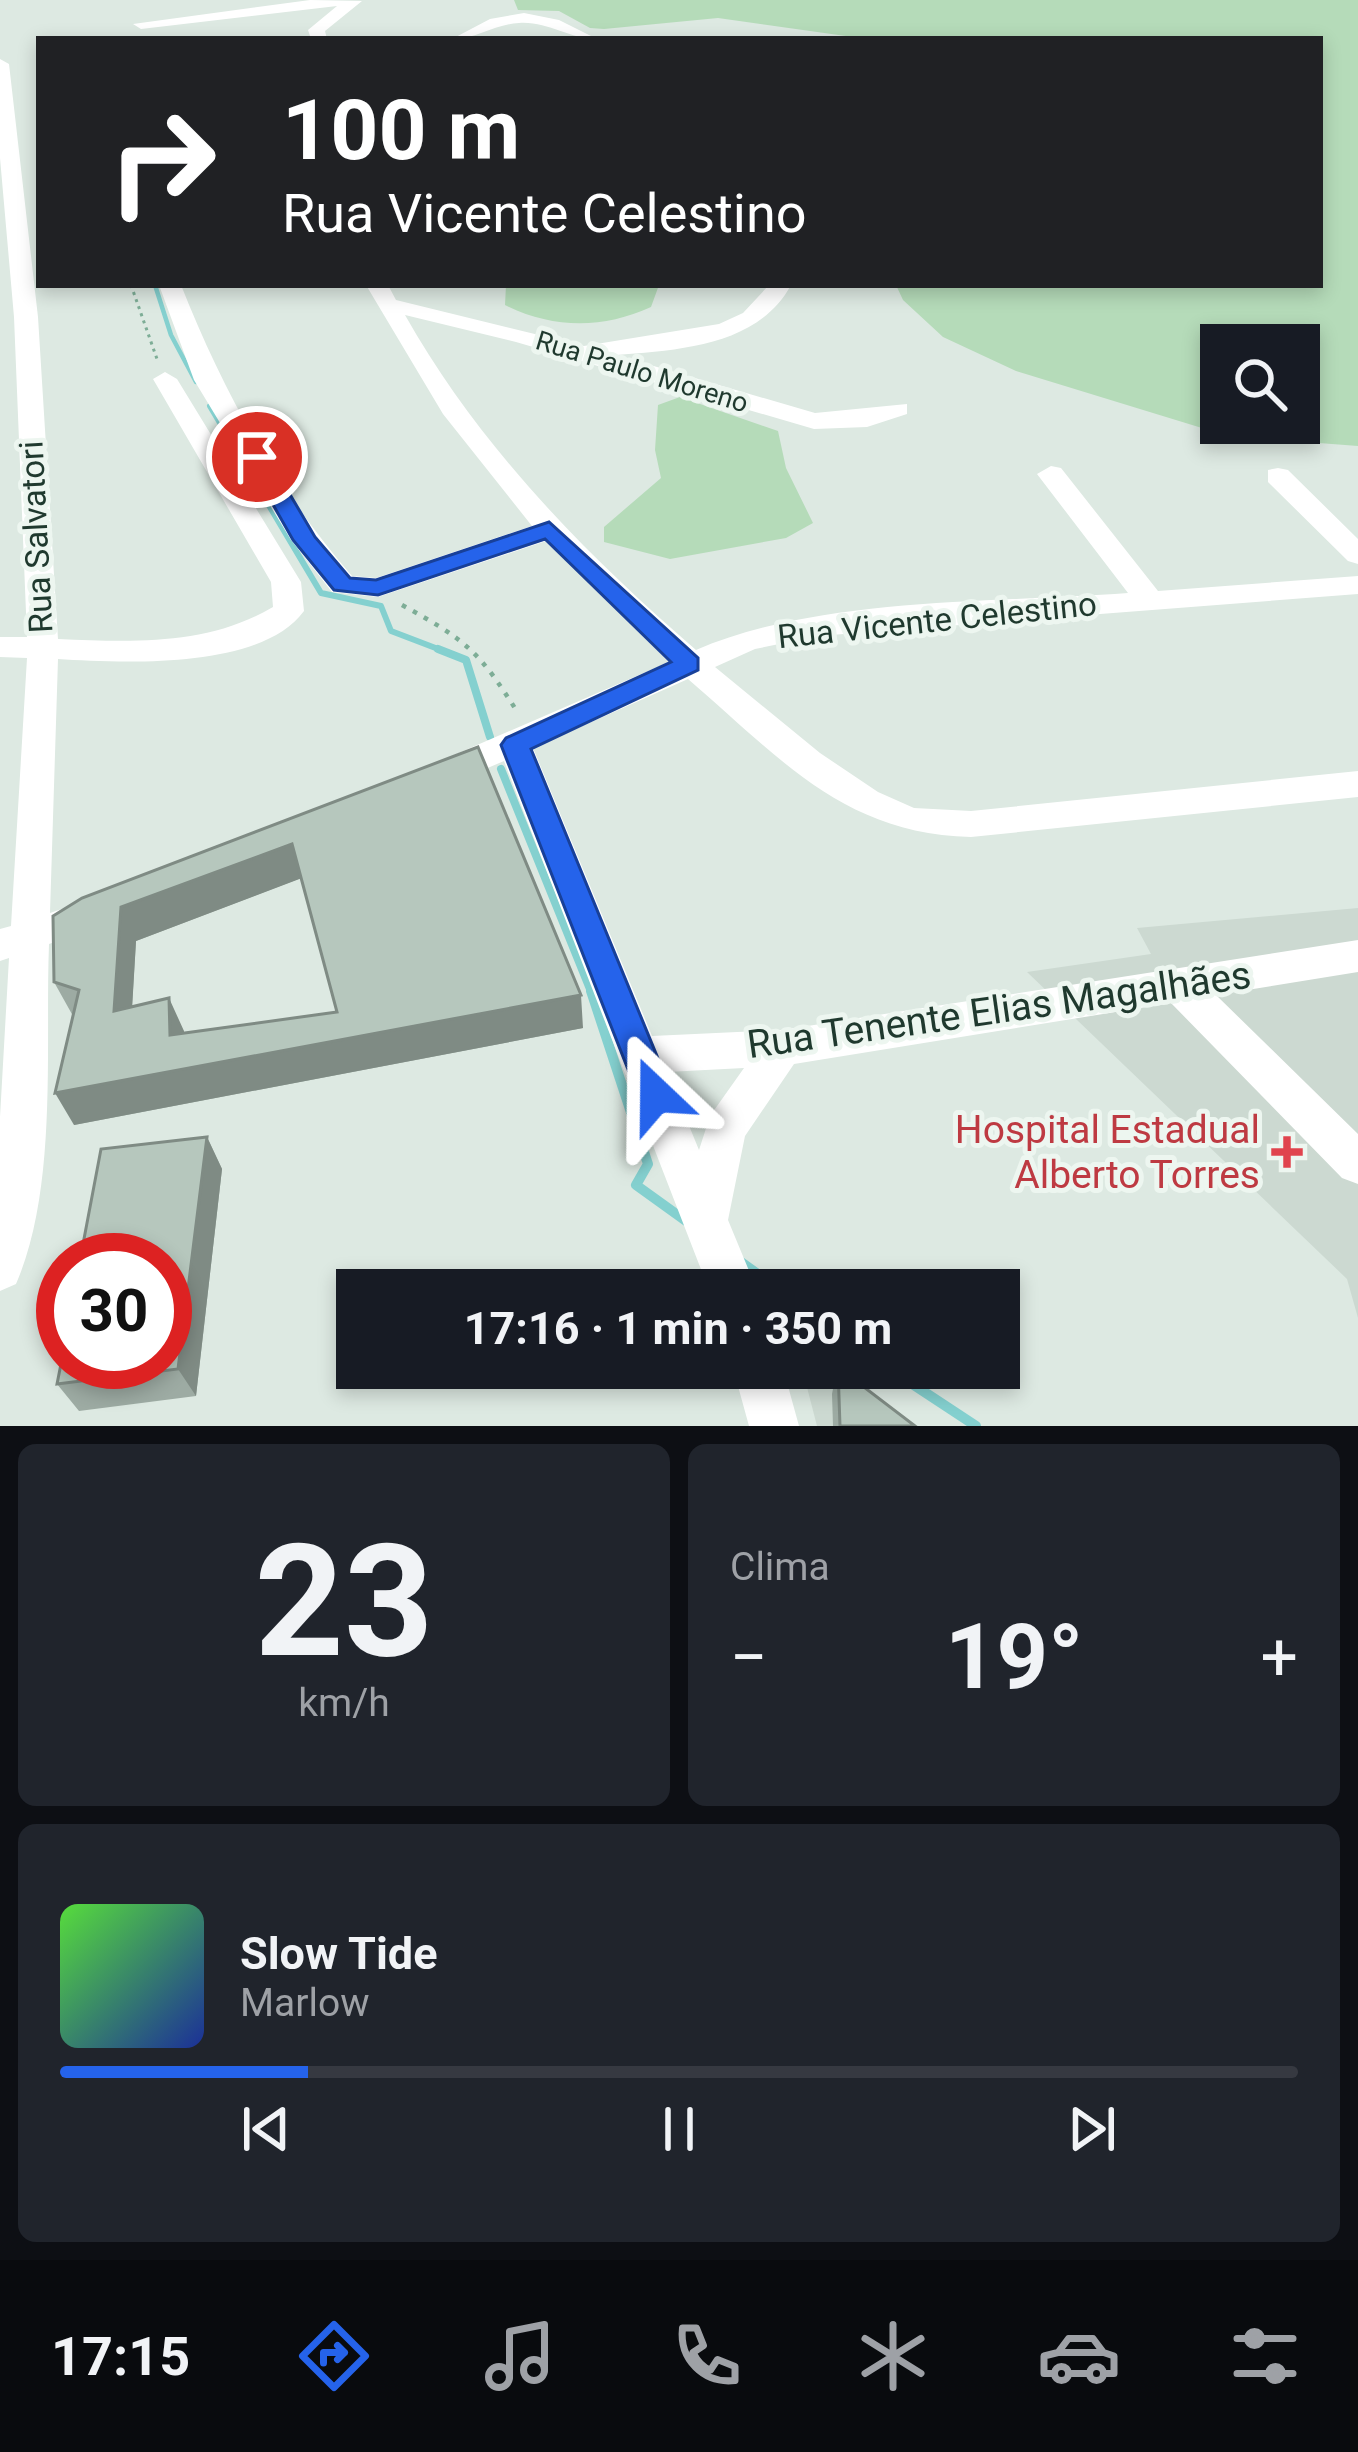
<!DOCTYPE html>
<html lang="pt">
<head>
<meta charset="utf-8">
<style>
  body { margin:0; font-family:Roboto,sans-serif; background:#20242c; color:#f1f3f6; height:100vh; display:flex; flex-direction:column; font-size:45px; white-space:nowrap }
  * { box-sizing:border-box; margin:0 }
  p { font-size:39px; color:#9ea1a6 }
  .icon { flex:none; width:66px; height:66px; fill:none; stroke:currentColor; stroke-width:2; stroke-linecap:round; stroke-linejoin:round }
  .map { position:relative; height:1426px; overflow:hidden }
  .sheet { display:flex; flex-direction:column; gap:18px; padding:18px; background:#0d0f14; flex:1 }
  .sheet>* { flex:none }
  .top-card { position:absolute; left:36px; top:36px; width:1287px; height:252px; border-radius:0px; box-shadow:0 6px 18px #0003; background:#202124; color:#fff; overflow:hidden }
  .tools { position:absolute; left:1200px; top:324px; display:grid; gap:24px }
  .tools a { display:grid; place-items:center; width:120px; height:120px; border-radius:0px; background:#171b24; box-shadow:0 6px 18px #0003; font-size:60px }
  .speed { position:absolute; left:36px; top:1233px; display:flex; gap:24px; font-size:60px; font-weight:700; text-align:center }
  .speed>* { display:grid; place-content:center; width:156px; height:156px; border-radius:50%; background:#171b24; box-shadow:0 6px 18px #0003; line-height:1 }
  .speed .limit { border:18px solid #d22; background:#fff; color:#111 }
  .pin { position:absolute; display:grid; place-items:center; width:102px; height:102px; color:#fff; margin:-51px; border:6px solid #fff; border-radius:50%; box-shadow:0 3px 12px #0007 }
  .me { position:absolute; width:132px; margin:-66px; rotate:337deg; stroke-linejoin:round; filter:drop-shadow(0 0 9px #0008) }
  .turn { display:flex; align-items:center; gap:42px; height:252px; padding:0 48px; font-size:54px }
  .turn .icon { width:156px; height:156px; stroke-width:2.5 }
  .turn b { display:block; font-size:84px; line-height:102px }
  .big { font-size:90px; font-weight:700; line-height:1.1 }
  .sheet .tile { flex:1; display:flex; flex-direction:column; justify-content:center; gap:18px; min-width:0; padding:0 42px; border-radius:18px; background:#20242c }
  .sheet .dial { align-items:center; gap:0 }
  .dial b { font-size:156px; line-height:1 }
  .song { display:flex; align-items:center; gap:36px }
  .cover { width:144px; height:144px; border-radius:18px; background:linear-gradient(135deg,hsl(110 70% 55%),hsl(230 70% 35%)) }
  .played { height:12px; border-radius:6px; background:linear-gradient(90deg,#2563eb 20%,#363941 20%) }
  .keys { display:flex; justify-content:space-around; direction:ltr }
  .heat { display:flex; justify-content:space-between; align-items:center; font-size:66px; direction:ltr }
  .sheet .tiles { flex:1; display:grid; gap:18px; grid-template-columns:1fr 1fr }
  .tile:last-child { grid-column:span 2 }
  .trip { position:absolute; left:336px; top:1269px; width:684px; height:120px; border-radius:0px; background:#171b24; box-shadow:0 6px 18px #0003; font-weight:700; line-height:120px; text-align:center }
  .tabs { display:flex; height:192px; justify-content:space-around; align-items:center; background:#090b0e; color:#9ea1a6 }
  .tabs .icon { width:84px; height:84px }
  .tabs .active { color:#2563eb }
  .tabs b { font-size:54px; color:#f1f3f6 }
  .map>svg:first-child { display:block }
  .built { fill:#ccd9d1 }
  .green { fill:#b5dbb9; fill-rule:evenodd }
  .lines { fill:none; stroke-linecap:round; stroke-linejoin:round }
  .stream-far3 { stroke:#84d0cf; stroke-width:4.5 }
  .stream-far2 { stroke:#84d0cf; stroke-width:6 }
  .stream-far1 { stroke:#84d0cf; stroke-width:8 }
  .stream { stroke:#84d0cf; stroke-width:10 }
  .path-far1 { stroke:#7dad96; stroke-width:3; stroke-dasharray:3 4.5; stroke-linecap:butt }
  .path { stroke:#7dad96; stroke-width:4.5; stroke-dasharray:4.5 8; stroke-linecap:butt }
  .minor { fill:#fff; fill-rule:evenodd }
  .wall { fill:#9daba3; fill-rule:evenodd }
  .shaded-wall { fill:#7f8b84 }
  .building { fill:#b6c7bd; stroke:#7f8b84; stroke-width:3; fill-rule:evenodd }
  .route { fill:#2563eb; stroke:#184099; stroke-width:3 }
  .health-dot { fill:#e0444e; stroke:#edf6f0; stroke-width:4.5 }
  .labels { text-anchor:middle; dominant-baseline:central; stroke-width:10; stroke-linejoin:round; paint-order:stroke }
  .far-street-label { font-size:27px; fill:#1f392e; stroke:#edf6f0 }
  .street-label { font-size:33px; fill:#1f392e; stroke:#edf6f0 }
  .near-street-label { font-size:39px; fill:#1f392e; stroke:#edf6f0 }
  .near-health-label { font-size:39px; fill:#be3a42; stroke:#edf6f0; text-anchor:end }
</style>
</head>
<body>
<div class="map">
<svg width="1358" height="1426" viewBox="0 0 1358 1426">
  <rect width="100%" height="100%" fill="#dde9e2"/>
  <path class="built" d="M1358,908V1318L1347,1279L1027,972L1151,954L1137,928Z
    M802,1368H837L918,1426H817Z"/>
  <path class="green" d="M514,0H1358V446L1228,436L1016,371L943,337L903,300L896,285H1320V39H867L718,18L604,29L590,28L559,11L518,10ZM1221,345H1299V423H1221Z
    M506,285H659L651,307C603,329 553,329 505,305Z
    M680,397L778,431L786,468L813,523L786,538L670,559L604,542V527L661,478L655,450L658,405Z"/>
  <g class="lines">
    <path class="stream-far3" d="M155,285L171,335L196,382"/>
    <path class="stream-far2" d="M210,406L321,593L381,606L391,631L446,652"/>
    <path class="stream-far1" d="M438,649L466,660L490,737
      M501,769L592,994"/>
    <path class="stream" d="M591,991L648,1164L636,1185L686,1221
      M741,1262L780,1290
      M888,1368L976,1426"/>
    <path class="path-far1" d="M131,285L157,359"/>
    <path class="path" d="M402,605C466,640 479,651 518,713"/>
    <path class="minor" d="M310,0L362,1L325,31L327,39H311L308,30L337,6L141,29L133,24Z
      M524,13L559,20L597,39C569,39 547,21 519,23C495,24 477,39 452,39L490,19Z
      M0,59L9,64L38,317L58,639C133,642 207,646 273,607L271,582L153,379L165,372L177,379L301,582L304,611C261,670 124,663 58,659L50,913L94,898L107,902L113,913L107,924L49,944C45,1049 58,1187 16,1284L0,1291V1117L9,958L0,961V929L11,926L27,658L0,657V637H27L14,317L0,158Z
      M159,285H181C223,391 277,490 352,576L376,578L532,526L443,414L366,285H388L396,300L584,346L719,324L743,313L769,285H791C758,346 679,350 616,355L815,413L907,404V414L867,427L814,429L516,342L405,315C479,446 584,553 696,650C818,597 993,603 1128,593L1037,474L1051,466L1061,468L1158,591L1358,576V594L818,636L755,649L715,667L820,753L878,792L914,808L971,811L1358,771V797L971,837C843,834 779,757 688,679L533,748L652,1036L782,1030L1358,940V972L1216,995L1358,1134V1184L1342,1178L1171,1003L794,1064L745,1136L728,1220L757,1290H709L504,761L443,787L431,783L426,774L431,765L669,662L546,541L378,597L332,592L291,540L194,380ZM744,1068L710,1116L699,1150L667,1072Z
      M1278,468L1288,470L1358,539V564L1348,561L1268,482V470Z
      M733,1368H783L799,1426H749Z"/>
  </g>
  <path class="wall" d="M478,747L583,1028L74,1125L73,1016L54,982ZM301,878L337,1012L184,1033V1031L132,1006L136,941Z
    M207,1137L222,1169L196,1396L79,1411L57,1384Z
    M837,1368L915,1426H833L832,1394Z"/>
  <path class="shaded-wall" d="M292,844L302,878L136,941L130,1044L114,1011L121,907Z
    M581,995L583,1028L74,1125L55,1093Z
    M169,998L184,1031L185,1068L170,1035Z
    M207,1137L222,1169L196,1396L178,1369Z"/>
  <path class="building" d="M478,747L581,995L55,1093L79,990L54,982L53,916L82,898ZM292,844L337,1012L170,1035L169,998L114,1011L121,907Z
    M207,1137L178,1369L57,1384L63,1354V1362H165V1260H80L101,1149Z
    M838,1368H839L915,1426H840Z"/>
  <path class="route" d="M257,450L265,452L315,537L350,578L376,580L549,522L698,658V670L531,749L673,1095L668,1106L656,1111L643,1106L638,1095L501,745L506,738L671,662L545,539L378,595L334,590L293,540L246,457Z"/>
  <path class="health-dot" d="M1281 1134h12v12h12v12h-12v12h-12v-12h-12v-12h12z"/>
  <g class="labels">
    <g class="far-street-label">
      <text transform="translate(642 372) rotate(17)">Rua Paulo Moreno</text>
    </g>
    <g class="street-label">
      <text transform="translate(36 537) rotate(-93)">Rua Salvatori</text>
      <text transform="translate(937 620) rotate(-6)">Rua Vicente Celestino</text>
    </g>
    <g class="near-street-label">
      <text transform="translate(999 1010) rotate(-8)">Rua Tenente Elias Magalhães</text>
    </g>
    <g class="near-health-label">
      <text x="1260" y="1130">Hospital Estadual<tspan x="1260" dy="45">Alberto Torres</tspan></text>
    </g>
  </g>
</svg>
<div class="tools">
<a><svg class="icon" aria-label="search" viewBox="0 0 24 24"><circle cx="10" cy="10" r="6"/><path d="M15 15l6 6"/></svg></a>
</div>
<div class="speed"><div class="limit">30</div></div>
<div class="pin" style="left:257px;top:457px;background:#d93025"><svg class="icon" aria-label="arrive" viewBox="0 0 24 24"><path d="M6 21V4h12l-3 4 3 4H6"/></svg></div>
<svg class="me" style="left:656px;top:1095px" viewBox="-20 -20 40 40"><path d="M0-17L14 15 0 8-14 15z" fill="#2563eb" stroke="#fff" stroke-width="4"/></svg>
<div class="trip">17:16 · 1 min · 350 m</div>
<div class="top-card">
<div class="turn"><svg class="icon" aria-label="right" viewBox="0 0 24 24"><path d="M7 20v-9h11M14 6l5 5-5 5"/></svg><div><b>100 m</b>Rua Vicente Celestino</div></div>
</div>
</div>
<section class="sheet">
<div class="tiles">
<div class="tile dial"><b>23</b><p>km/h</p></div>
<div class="tile"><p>Clima</p>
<div class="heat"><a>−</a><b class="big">19°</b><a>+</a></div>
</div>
<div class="tile">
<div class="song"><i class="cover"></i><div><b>Slow Tide</b><p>Marlow</p></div></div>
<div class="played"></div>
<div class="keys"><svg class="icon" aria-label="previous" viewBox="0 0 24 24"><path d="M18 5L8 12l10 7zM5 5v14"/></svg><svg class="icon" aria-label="pause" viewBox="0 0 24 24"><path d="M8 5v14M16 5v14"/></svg><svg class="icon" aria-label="next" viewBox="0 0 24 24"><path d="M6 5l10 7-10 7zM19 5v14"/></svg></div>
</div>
</div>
</section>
<nav class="tabs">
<b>17:15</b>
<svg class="icon active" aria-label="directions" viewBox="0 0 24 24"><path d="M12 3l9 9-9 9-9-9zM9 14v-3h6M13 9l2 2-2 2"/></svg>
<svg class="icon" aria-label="music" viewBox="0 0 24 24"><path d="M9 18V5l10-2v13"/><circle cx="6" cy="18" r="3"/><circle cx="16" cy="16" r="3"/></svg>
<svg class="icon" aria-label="phone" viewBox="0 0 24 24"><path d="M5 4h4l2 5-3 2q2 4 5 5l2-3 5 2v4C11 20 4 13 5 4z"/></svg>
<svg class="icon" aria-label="climate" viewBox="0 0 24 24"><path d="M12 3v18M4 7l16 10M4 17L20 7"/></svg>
<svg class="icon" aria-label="car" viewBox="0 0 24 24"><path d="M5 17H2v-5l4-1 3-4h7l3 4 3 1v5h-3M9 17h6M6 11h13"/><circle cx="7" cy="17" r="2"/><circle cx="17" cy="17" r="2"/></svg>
<svg class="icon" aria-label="filters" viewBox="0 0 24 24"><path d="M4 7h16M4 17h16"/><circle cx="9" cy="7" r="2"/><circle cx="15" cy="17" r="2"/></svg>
</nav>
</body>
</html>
